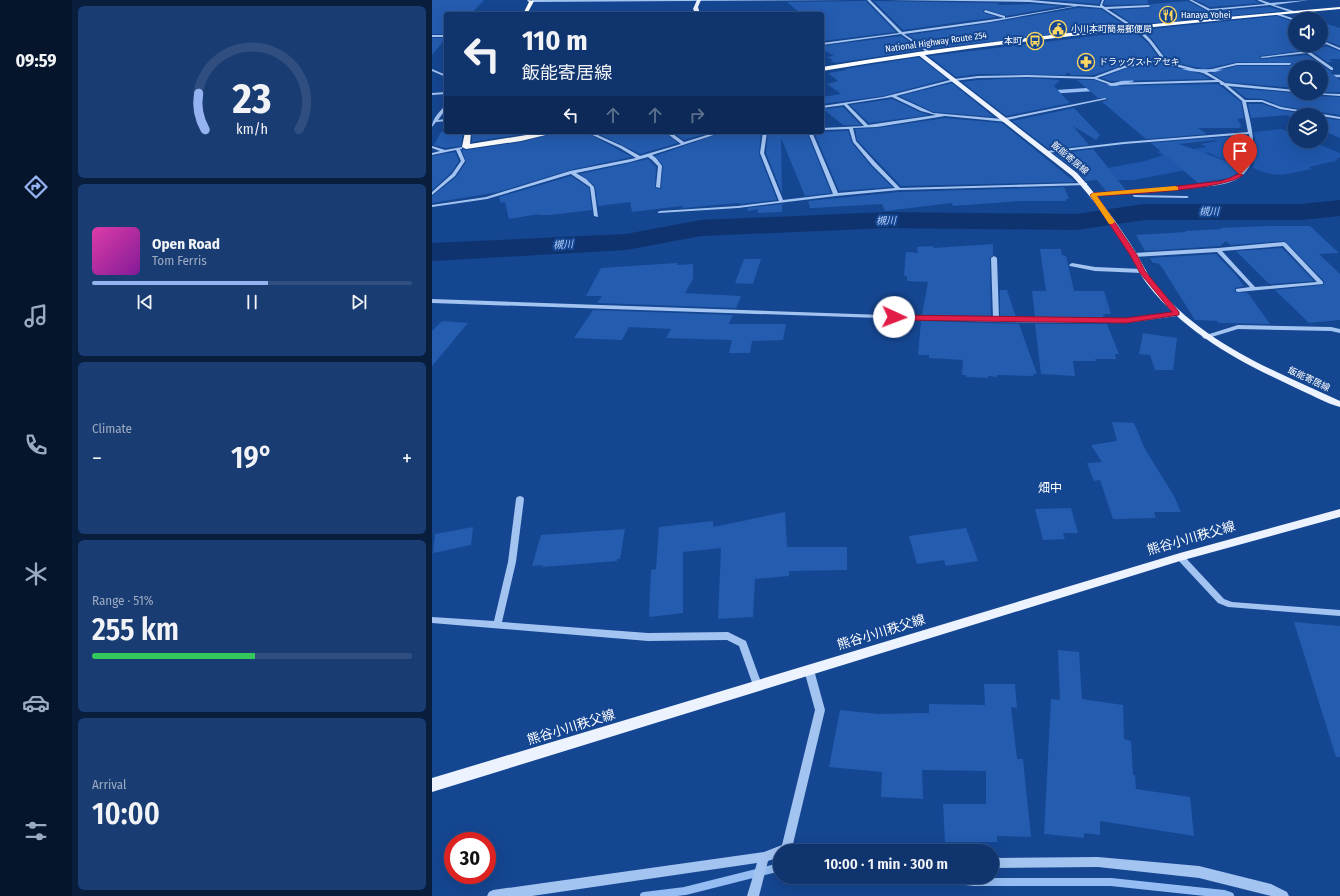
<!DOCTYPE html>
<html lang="en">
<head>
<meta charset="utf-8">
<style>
  body { margin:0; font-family:"Fira Sans Condensed","Noto Sans JP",sans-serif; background:#193c72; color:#f1f3f6; height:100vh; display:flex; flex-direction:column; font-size:15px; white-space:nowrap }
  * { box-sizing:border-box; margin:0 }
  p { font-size:13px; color:#9caac2 }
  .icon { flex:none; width:22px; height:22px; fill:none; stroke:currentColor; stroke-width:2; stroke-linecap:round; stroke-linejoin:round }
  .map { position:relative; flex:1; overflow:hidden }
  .sheet { display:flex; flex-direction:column; gap:6px; padding:6px; background:#091d3c; width:360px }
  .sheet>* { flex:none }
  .hud { position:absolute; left:12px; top:12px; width:380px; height:122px; border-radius:4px; box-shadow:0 4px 16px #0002,0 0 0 1px #304f80; background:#10346d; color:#f1f3f6; overflow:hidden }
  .buttons { position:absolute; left:856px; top:12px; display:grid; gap:8px }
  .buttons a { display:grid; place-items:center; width:40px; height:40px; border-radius:50%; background:#10346d; box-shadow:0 4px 16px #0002,0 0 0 1px #304f80; font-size:20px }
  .speed { position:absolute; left:12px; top:832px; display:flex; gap:8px; font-size:20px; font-weight:700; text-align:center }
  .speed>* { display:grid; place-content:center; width:52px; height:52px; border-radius:50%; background:#10346d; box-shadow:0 4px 16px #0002,0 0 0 1px #304f80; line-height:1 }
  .speed .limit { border:6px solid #d22; background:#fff; color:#111 }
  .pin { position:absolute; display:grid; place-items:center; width:34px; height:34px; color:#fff; margin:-41px -17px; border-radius:50% 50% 50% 0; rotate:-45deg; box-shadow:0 0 4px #0007 }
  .pin .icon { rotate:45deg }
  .me { position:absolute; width:44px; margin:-22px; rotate:92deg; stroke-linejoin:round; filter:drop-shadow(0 0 3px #0008) }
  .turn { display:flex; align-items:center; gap:14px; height:84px; padding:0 12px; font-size:18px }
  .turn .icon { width:52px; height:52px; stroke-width:2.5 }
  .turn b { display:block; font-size:28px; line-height:34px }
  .lanes { display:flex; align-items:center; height:38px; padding:0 12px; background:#0003; justify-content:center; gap:20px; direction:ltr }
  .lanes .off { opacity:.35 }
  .big { font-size:30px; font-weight:600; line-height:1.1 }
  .sheet .card { flex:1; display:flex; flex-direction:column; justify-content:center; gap:6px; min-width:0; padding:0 14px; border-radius:6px; background:#193c72 }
  .sheet .dial { align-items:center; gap:0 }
  .dial svg { height:104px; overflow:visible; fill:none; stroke:#304f80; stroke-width:7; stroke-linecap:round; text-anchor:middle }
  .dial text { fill:#f1f3f6; stroke:none }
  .song { display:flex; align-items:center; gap:12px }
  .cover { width:48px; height:48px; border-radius:6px; background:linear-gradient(135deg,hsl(320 70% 55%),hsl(290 70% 35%)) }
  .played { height:4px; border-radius:2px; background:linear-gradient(90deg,#95b2f1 55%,#304f80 55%) }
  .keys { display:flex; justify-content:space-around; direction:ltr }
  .heat { display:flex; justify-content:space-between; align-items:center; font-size:22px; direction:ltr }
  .charge { height:6px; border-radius:3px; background:linear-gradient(90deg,#34c759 51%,#304f80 0) }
  .trip { position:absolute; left:341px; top:844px; width:226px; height:40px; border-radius:20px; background:#10346d; box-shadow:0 4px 16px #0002,0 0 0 1px #304f80; font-weight:600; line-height:40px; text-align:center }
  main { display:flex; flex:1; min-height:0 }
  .tab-bar { display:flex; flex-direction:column; width:72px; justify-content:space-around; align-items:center; background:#06152c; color:#9caac2 }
  .tab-bar .icon { width:28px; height:28px }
  .tab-bar .on { color:#95b2f1 }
  .tab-bar b { font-size:18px; color:#f1f3f6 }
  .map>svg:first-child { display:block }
  .green { fill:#1e57ab }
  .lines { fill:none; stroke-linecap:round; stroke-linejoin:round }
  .stream-far2 { stroke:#95bdf3; stroke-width:2.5 }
  .stream-far1 { stroke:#95bdf3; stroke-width:3.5 }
  .stream { stroke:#95bdf3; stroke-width:8 }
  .river { fill:#0e336e; fill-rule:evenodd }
  .building { fill:#245cb0 }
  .minor { fill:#a3c3f1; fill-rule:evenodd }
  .major { fill:#ecf3ff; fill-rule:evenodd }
  .highway { fill:#fff; fill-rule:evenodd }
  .route { fill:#e11d48; stroke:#92132f }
  .slow { fill:#f59e0b }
  .labels { text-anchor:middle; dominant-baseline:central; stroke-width:4; stroke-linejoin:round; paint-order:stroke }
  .far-poi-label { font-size:9px; fill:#fff; stroke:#154691; text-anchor:start }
  .far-street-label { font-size:9px; fill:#fff; stroke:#154691 }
  .far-water-label { font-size:10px; font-style:italic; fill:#afcdf8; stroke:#154691 }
  .neighbourhood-label { font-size:12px; fill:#fff; stroke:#154691 }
  .near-street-label { font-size:13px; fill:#fff; stroke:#154691 }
</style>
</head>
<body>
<main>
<nav class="tab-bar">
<b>09:59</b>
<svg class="icon on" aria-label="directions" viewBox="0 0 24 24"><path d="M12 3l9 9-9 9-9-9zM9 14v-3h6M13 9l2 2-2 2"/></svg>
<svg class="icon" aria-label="music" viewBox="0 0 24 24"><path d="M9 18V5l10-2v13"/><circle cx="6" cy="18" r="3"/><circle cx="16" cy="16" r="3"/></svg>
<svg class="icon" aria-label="phone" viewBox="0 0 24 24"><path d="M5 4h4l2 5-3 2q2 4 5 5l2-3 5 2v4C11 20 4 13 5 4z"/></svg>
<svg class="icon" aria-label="climate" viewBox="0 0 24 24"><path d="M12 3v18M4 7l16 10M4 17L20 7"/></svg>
<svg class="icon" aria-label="car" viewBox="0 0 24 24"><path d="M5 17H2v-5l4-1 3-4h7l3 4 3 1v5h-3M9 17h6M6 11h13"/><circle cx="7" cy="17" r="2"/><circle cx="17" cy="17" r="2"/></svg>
<svg class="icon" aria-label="filters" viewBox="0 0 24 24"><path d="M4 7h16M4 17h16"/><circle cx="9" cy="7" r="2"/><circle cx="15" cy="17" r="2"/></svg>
</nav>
<section class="sheet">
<div class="card dial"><svg viewBox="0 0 100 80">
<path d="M14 69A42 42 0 1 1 86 69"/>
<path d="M14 69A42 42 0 0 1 9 41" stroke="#95b2f1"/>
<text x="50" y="56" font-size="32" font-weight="700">23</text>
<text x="50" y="72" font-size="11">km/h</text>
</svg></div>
<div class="card">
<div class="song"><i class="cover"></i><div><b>Open Road</b><p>Tom Ferris</p></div></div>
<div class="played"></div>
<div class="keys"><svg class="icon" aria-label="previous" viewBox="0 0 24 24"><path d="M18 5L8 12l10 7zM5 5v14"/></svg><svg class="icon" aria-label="pause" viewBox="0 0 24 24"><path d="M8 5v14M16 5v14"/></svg><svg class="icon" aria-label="next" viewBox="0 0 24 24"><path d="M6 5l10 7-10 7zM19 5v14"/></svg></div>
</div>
<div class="card"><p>Climate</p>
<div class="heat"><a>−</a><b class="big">19°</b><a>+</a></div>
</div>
<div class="card"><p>Range · 51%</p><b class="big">255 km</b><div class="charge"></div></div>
<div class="card"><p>Arrival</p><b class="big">10:00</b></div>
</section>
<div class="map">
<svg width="908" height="896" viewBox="0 0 908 896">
  <rect width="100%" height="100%" fill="#154691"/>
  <path class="green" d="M849,129L863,134V141H879L908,153V157L903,161L877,167L880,169C855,174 845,179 821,168L824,147L822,132Z
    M813,136L817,139L815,157L812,164L801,163L776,153L764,157L760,169L701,180H681L670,169L713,161L731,155L725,152L741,148L748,151L774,147L769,144L785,141L781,138Z"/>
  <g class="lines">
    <path class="stream-far2" d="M750,70L794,71
      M889,76H908"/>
    <path class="stream-far1" d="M620,92L666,89L700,80"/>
    <path class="stream" d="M502,877L542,882H679L792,894L798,896
      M212,896L253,891L348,867"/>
    <path class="river" d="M908,200V216L869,220H712L644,230L456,228L269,236L194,250L0,261V243L194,234L269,220L456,212L644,214L712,204H869Z"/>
  </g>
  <path class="building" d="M0,0H52L39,14H14V34H0Z
    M616,0H668L667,4Z
    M673,0H715L717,4L673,5L672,4Z
    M763,0H822L828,3L778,7Z
    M432,1H434L464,32L390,41V14H369L355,2Z
    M442,1L565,3L567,5L598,4L631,6L574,16L573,15L552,9L551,11L552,13L565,17L471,30Z
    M756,1L777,12L838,7L850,11L702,25L680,10L717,8L719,4Z
    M646,8L669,9L694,26L497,49L476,35L558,23Z
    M845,16L861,22L855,26L863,31V45H884L875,50L828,56L827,58L830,59L875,55L898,71L903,72H898L908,80V92H889V67H863V88L793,82L779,73L805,66H858L860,63L805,62L772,69L741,62L734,58L720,39L710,30Z
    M889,22L908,28V46L889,39Z
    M702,31L716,43L726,57L691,65L662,75H639L636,72L633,75L546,74L524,77L497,56Z
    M469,36L489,50L403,63L398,61L401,60L395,57L402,56L390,49V46Z
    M0,38H14L0,55Z
    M894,46L908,51V59H897L901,62H895L881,52Z
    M487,57L515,79L451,96L390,104V97L409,94L395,84L406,81L396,73L415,70L412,69Z
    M730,62L738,66L770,74L778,79L679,81L669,78L693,69Z
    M595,78L628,80L622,86L638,103L574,116L530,82L546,80Z
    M645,80H662L679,86L786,84L809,102L812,118L805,119L810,126H807L809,128H766L775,134L714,139L670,102L675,100L676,98H666Z
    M520,83L562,117L501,112L468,96Z
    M801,88L863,93H877L880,96L908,97V115L849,106L831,99L814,98Z
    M460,99L488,112L497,115L437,123L418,105Z
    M816,104H830L848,110L879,115H863V119L855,115L819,118Z
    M411,107L429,125H411L391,109Z
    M642,108L668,135L664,140L641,126L657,145L617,149L580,121Z
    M513,118L570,123L643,182L469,186L425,140L423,129L445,128Z
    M889,118L908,120V138L889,130Z
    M416,131L420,143L439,166L460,187L407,191L382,132Z
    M9,132H31L29,146L13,148L2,145Z
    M40,132H104L40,142Z
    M127,132H153L200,157L138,170L66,192L0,203V196L24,177L34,162L30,150L31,149L34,150L89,142Z
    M163,132H232L246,143L208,154Z
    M241,132H280L252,140Z
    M292,132H329L327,154L345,200L308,204L307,203L251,208L250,206L200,212L198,202L166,206L163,186L148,174L216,159L224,167L223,188L229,189L231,166L223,156Z
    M336,132H375L399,193L373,196L349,138L350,193L334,153Z
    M781,138L783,140L747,144L810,167L807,172L797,178L766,183L719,143Z
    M661,149L694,190L674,191L665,180L654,181L646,172L622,154Z
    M23,152L27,161L19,173L0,190V156Z
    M139,176L157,188L160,210L118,215H107V214L77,219L73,202L69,203L67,197Z
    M632,187L637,199H634V201H591L521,206L520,203L453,211L450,204L381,208H378L376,201L467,192Z
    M350,204V212L326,213V209L316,211L315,208Z
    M839,226H878L907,253L887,254L908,274V320L877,323L843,290L891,285L892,284V281L853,241L798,245L794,241L788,246L713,251L704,235L754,232L753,231L790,229L788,228Z
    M561,244V255L558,258L559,316L490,315L496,282L475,281V276H472L474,252L486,253L485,247L501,246L502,248Z
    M850,248L882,281L837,284L804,251Z
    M608,249H629L630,255L634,256L642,291H672L679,314H671L672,317H603L600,291H614Z
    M784,254L804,275L812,286L803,288V292L816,293L838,324L786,323L785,321L763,320L729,266L725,263H721L718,258Z
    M312,259H329L321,284L303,283Z
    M245,263V265L261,264V279L253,293L309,296L304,308L165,303L170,296H154L169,268Z
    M568,290H575L584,317H568Z
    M161,310L301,315L297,324H354L351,340L320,341L318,353H297L300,340L234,338L239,329L197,327L190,340L142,338Z
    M10,321L36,323L0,366V331Z
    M489,321L587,324L605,374H601V376L565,375V377L556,376V378L534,377V375H530L531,360L497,358V355H486Z
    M603,324H675L687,354H683L684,359H663L664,361H641L643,376L609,374Z
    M711,333L745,338L741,370H723L718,355L707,354Z
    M680,422L702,423L713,449L742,496L749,512H722L724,518L681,519L668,480L662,481L655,463L670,462L659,445L685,441Z
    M639,508L646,533H631L633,539L611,540L603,509Z
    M353,512L355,547H415V570L357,571V576L323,579L321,617L286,619L289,548L251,552V613L217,617L219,570L224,569L227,527L281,521V527Z
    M41,527L39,545L1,553L3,534Z
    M534,528L546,561L514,566L512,560L485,564L477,536Z
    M193,529L188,559H185V561L110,567L111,565L100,566L109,535Z
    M862,622L908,626V757H904Z
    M626,650L647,652L650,699L691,705L692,739L699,741L701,775H703L704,789L758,797L762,836L668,821V835L652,833V838L612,834L619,699L628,700Z
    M552,684H583L585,708L579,707L585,759H591L599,837L565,836V842H513L511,804H554V771L490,770L491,799L449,797L450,772L397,767L408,710L446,714L497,713V704L553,705Z"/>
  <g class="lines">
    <path class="minor" d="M100,0H416L99,2Z
      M435,0H438L470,32L572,18L552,12L553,10L573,16V18L643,6L598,2L455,0H598L668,6V5L670,0H672L670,5L673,7L718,5L717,7L675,9L711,32L719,40L732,57V59L740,63L772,71L805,63H859L858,65H805L775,72L793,83L863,90V92L796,86L813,100H830L849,107L908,117V119L889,116V115L848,109L830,102H814C818,121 828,154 815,170C812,175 806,179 801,181C789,186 774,186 762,188C728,191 695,194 661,196H659V194L729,189L789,182C806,177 813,172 816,154C817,147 818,141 817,134L692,144L615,153H614V151L692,142L816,132L810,101L791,85H789L787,82L679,85L662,79L595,77L546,78L522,81L464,96L501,113L571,119L573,118L673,98L675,99L575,120L577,121L575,122L513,116L445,127L421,128L424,141L444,163L468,188L653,183H655V185L467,190L404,196L306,208L226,213V212L228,211L306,206L347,201L328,153L331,132H335L332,153L351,200L401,194L376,132H380L406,193L463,188L440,165L421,142L417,129L390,130V128L432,126L412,105L390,108V106L451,97L522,79L546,76L595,75L662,77L691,66L729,58L717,42L709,34L670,8L646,6L558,22L472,34L497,51L496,53L469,34L390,45V43L467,33ZM730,60L738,65L771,73L784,80L679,83L665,78L693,68ZM460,97L489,111L504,115L436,125L415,104Z
      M757,0H760L778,9L834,4L825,0H829L838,3L877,0L842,5L862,11L861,13L838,5L777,11Z
      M845,13L863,19V21L845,15Z
      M863,23V25L860,26L863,28V30L856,26Z
      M0,35H14V37H0Z
      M889,40L908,48V50L894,44L878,52L901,68V70H899L875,53L830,58L828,57L875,51L887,45H889L891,43L889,42Z
      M0,69L14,75V77L0,71Z
      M14,92V94L0,95V93Z
      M878,93L908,94V96L880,94Z
      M13,106H14V109L6,120L14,119V121L4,122L0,127C0,119 7,112 13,106Z
      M154,132H159L190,146L208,156L249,144L233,132H238L252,142L285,132H291L220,155L224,158L230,166L228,188L224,187L226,166L220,160L216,157L198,162L144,173L154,179L162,187L166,217L162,216L158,187L139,174L55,199L0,207V205L54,197L138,171L204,158L188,148Z
      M0,146L13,150L30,147V149H28L33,161L23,176L0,195V192L20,174L29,161L24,150L0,155V153L8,151L0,148Z
      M701,195L755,196L757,197L755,198L703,197L701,196Z
      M852,242L854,243L891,282V284L806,292L804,291V289L818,287L785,252L702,257L699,255L702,253L786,248ZM851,246L885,282L823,287L790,251Z
      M562,256L565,258L567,318L694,319L745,312L748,314L745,316L694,323L564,322L0,303V299L509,317L561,318L559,258Z
      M640,263L663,267L710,269L713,271L710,273L663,271L638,266L637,265Z
      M806,325L899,327L908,329V333L899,331L806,329L773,339L770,337L771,336Z
      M88,496L91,497L92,499L84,562L70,622L216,633L296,632L314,641L330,685L328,688L325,689L322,688L307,646L295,640L216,641L0,623V617L62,621L76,562L84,499L85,497Z
      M748,554L751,555L792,599L800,602L908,610V616L796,607L786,603L745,559L744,557L745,555Z
      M377,666L380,667L382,670L393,710L361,844L378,846L382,847L383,851H348V857L336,861L327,896H315L325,863L100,896H55L57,892L61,890L332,852L350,845L383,710L372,670L374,667Z
      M666,857L767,866L839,884L855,892L857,896H839L767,878L666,867L560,868V858Z"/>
    <path class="major" d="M265,0H269L266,7L268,14H264L261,9Z
      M485,52H489L645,173C667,197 685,223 703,251C709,261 714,272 721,282C768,342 840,370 908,401V407C893,403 878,394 864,388C808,362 754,334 716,285C708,275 703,263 696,251C679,225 662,199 640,176L485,54Z
      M908,509V517L748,561L0,792V778L748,553Z"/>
    <path class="highway" d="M95,0L102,1L95,14H91L97,2Z
      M908,7V9C735,25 562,42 390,71V67C562,38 735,22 908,7Z
      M33,132H39L38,144L113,132H126L89,141L34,149L30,147Z"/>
  </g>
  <path class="route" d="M806,174L811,175C794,190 693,194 665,196L705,255L713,271L747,312V315L694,323L462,320L458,317L462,315L694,318L740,312L708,273L698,255L658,195L661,193L729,188L789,181L798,178Z"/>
  <path class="slow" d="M743,186L746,187V190L665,196L683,222L680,224H677L658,195L661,193Z"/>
  <defs>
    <g id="restaurant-ring" transform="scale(0.9)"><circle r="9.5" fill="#154691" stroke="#ffd862" stroke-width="1.5"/><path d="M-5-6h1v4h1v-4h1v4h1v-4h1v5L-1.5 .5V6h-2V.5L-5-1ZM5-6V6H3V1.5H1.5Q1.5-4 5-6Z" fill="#ffd862"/></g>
    <g id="civic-ring" transform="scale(0.9)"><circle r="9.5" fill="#154691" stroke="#ffd862" stroke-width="1.5"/><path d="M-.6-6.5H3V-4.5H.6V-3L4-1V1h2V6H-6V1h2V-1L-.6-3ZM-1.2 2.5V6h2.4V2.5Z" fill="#ffd862"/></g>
    <g id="bus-ring" transform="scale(0.9)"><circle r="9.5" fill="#154691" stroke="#ffd862" stroke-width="1.5"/><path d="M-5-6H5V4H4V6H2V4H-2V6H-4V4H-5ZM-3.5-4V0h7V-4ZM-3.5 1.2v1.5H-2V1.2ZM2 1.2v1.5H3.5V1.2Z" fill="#ffd862"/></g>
    <g id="pharmacy-ring" transform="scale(0.9)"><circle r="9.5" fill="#154691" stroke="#ffd862" stroke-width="1.5"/><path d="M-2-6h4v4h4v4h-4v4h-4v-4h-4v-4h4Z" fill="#ffd862"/></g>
  </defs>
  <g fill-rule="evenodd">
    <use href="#restaurant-ring" x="736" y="15"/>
    <use href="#civic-ring" x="626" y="29"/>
    <use href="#bus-ring" x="603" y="41"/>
    <use href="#pharmacy-ring" x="654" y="62"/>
  </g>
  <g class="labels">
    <g class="far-poi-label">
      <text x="749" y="15">Hanaya Yohei</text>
      <text x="639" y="29">小川本町簡易郵便局</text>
      <text x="590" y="41" text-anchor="end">本町</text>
      <text x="667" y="62">ドラッグストアセキ</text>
    </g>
    <g class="far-street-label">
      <text transform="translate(504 42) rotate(-8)">National Highway Route 254</text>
      <text transform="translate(638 158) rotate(40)">飯能寄居線</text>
      <text transform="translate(877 379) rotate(25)">飯能寄居線</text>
    </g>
    <g class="far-water-label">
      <text x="777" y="212">槻川</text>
      <text transform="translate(454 221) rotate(-1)">槻川</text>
      <text transform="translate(131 245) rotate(-3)">槻川</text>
    </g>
    <g class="neighbourhood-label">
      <text x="618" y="488">畑中</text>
    </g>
    <g class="near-street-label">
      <text transform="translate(759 538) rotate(-16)">熊谷小川秩父線</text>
      <text transform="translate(449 632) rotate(-17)">熊谷小川秩父線</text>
      <text transform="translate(139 727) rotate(-17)">熊谷小川秩父線</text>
    </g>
  </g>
</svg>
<div class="buttons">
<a><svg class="icon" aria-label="sound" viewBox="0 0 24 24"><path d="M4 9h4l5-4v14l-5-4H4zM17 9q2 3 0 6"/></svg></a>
<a><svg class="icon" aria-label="search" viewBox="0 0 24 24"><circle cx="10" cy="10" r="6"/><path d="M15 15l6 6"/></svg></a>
<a><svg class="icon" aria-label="layers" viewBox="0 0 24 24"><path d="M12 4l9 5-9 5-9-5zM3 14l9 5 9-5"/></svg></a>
</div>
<div class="speed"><div class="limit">30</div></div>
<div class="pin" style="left:808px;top:175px;background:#d93025"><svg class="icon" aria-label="arrive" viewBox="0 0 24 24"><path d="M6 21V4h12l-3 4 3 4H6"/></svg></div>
<svg class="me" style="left:462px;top:317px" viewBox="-20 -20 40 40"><circle r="19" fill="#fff"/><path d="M0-13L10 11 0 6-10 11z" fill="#e11d48"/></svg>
<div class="trip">10:00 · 1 min · 300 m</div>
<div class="hud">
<div class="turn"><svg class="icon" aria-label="left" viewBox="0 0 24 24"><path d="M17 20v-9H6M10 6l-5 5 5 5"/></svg><div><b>110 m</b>飯能寄居線</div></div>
<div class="lanes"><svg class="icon" aria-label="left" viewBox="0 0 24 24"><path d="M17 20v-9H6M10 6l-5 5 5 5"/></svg><svg class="icon off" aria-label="ahead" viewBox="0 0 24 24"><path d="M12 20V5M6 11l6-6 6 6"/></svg><svg class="icon off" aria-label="ahead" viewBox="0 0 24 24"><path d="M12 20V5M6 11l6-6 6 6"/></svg><svg class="icon off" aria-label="right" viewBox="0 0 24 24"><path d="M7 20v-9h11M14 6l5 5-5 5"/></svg></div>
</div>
</div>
</main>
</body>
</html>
